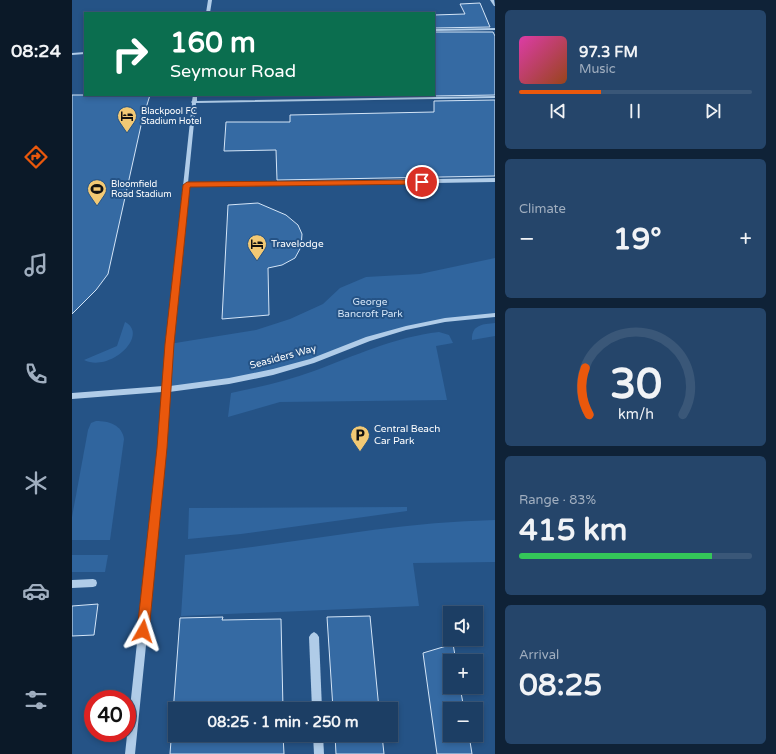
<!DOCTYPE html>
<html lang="en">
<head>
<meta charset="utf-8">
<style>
	body { margin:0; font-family:"Varela Round",sans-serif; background:#25456a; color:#f1f3f6; height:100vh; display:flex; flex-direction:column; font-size:15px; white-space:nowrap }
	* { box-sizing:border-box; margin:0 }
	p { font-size:13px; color:#a0aebf }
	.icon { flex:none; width:22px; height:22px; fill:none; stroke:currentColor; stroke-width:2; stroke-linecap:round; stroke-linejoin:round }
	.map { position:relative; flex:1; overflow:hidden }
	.panel { display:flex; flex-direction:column; gap:10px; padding:10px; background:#0f2237; width:281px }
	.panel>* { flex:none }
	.guide { position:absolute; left:12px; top:12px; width:351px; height:84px; border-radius:0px; box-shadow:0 2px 6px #0003,0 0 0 1px #3a5778; background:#0b6e4f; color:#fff; overflow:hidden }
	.controls { position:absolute; left:371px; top:606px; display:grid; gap:8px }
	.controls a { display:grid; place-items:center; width:40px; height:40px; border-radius:0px; background:#1c3e64; box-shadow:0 2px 6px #0003,0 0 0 1px #3a5778; font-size:20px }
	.speed { position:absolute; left:12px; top:690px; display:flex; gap:8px; font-size:20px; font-weight:700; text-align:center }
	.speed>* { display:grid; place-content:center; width:52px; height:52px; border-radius:50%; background:#1c3e64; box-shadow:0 2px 6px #0003,0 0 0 1px #3a5778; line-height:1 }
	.speed .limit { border:6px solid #d22; background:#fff; color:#111 }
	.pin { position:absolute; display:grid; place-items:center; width:34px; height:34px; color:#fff; margin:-17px; border:2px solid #fff; border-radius:50%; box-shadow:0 1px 4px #0007 }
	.me { position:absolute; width:44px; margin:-22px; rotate:6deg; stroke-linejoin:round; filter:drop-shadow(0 0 3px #0008) }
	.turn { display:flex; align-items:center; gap:14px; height:84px; padding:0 20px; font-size:18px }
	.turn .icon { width:52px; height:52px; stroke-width:2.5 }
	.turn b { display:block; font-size:28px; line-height:34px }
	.big { font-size:30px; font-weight:700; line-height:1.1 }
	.panel .card { flex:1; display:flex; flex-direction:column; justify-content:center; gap:6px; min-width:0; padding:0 14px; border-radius:6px; background:#25456a }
	.panel .dial { align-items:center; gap:0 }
	.dial svg { height:104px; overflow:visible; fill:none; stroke:#3a5778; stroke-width:7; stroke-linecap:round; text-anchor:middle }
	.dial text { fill:#f1f3f6; stroke:none }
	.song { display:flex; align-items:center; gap:12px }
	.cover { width:48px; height:48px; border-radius:6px; background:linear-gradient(135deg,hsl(320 70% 55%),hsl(20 70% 35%)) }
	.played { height:4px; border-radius:2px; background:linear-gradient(90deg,#ea580c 35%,#3a5778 35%) }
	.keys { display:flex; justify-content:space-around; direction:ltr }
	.heat { display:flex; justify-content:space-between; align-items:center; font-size:22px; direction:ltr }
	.charge { height:6px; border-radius:3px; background:linear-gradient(90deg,#34c759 83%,#3a5778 0) }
	.trip { position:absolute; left:96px; top:702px; width:230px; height:40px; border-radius:0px; background:#1c3e64; box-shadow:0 2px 6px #0003,0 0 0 1px #3a5778; font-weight:700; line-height:40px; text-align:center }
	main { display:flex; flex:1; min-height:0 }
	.menu { display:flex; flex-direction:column; width:72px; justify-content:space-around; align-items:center; background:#0b1928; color:#a0aebf }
	.menu .icon { width:28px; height:28px }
	.menu .selected { color:#ea580c }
	.menu b { font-size:18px; color:#f1f3f6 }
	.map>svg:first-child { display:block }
</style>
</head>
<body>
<main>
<nav class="menu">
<b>08:24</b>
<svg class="icon selected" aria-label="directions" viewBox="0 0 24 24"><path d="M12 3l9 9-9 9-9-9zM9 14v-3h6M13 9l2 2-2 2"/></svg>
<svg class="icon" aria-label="music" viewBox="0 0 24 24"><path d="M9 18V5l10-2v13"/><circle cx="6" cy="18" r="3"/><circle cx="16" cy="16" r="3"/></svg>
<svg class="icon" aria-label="phone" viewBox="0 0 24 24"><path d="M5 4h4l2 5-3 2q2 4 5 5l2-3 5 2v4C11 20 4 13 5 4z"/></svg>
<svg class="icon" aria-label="climate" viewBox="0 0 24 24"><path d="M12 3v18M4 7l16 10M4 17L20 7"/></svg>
<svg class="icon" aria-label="car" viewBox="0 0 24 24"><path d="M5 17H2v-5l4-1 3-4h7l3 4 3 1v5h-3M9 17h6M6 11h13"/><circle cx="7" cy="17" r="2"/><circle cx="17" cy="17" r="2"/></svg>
<svg class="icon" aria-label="filters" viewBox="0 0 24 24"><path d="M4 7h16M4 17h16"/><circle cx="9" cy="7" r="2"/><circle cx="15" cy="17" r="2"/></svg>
</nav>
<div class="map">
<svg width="423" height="754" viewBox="0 0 423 754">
	<rect width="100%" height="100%" fill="#255386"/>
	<g fill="#30659e">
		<path d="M423,258v57l-50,5 -39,8 -133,44 -106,17 2,-45 87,-14 34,-11 33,-15 17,-16 26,-11 54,-3z"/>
		<path d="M53,322c25,13 -15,51 -41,38l33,-14z"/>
		<path d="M423,323v13l-23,4c-1,-15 11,-16 23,-17z"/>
		<path d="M367,332l10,3 4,8 -17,3 11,54 -167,2 -52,15 3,-24c28,-6 56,-12 83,-22 40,-15 81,-34 125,-39z"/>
		<path d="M24,421c13,0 26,4 28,18l-14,101h-38v-23l16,-87 3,-7z"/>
		<path d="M335,507v4l-166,23 -53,5 1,-31z"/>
		<path d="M423,520v42l-82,1 6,43 -238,10 4,-61c104,-10 206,-33 310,-35z"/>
		<path d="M0,555h36l-3,17h-33z"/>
	</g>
	<g fill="#356aa3" stroke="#d4e5f7">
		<path d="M408,3l10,24 -56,1v-13l31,-1 -5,-10z"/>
		<path d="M362,32h59l2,4v59l-61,1z"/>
		<path d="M0,95h78l-8,26 -34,153 -12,16 -24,24z"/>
		<path d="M423,100v76l-218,4 -1,-30 -52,1 2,-29h64v-7l144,-3v-11z"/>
		<path d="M186,203l28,12 12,10 4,9 -1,13 -6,11 -13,7 -14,3 1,47 -47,4 6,-114z"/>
		<path d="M26,604l-4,31 -22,1v-30z"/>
		<path d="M298,616l9,93h-46l-6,-92z"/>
		<path d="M151,617l-1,3 59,-1 2,90h-108v26h108l1,19h-114l10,-136z"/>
		<path d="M381,644l3,17h-6v26h10l4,22h-14v26h19l3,19h-35l-14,-101z"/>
		<path d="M263,735h47l2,19h-48z"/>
	</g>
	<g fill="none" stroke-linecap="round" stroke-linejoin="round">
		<g fill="#b0cce8" fill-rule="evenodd">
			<path d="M136,0h4l-2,13h-4z"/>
			<path d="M418,0h4l1,6h-1z"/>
			<path d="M423,28v2l-61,1v-2z"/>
			<path d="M13,52v2l-13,1v-2z"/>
			<path d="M121,95h4v6l298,-5v2l-299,5 -8,80 307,-5v4l-307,5 -16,157 -2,42 59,-8 44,-9 37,-10 56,-22 40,-11 39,-8 50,-5v4l-50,5 -39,8 -36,11 -56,22 -41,12 -44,9 -60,8 -3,56 -31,306h-10l33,-306 4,-56 -90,7v-6l91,-7 3,-42 26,-241 -1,-1 1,-1z"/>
			<path d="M21,579l3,1 1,3 -1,3 -3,1 -21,1v-8z"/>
			<path d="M242,632l3,2 2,3 3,72h-10l-3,-72 2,-3z"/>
			<path d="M241,735h10l1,19h-10z"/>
		</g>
	</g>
	<path fill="#ea580c" stroke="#983908" d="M350,180l2,1v3l-234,3 -16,157 -7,104 -18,183 -2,4 -4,2 -4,-2 -2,-4 20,-183 8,-104 18,-159 4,-3z"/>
	<defs>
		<g id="hotel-pin" transform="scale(1)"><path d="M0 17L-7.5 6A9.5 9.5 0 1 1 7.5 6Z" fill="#f2c974" stroke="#255386"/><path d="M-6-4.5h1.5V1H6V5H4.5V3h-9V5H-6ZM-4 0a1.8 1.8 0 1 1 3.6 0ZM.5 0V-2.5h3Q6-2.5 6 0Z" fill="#111"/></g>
		<g id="stadium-pin" transform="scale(1)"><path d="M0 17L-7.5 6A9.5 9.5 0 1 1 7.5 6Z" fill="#f2c974" stroke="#255386"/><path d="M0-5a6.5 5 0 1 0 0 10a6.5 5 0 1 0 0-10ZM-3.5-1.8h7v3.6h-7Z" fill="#111"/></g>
		<g id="parking-pin" transform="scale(1)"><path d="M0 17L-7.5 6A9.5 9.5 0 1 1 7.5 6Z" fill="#f2c974" stroke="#255386"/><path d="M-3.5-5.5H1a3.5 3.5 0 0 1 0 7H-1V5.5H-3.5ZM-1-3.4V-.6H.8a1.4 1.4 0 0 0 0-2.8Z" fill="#111"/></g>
	</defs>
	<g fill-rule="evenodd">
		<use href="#hotel-pin" x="55" y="116"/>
		<use href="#stadium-pin" x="25" y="189"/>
		<use href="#hotel-pin" x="185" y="244"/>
		<use href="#parking-pin" x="288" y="435"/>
	</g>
	<g text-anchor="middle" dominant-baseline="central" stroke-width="4" stroke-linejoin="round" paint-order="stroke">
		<g font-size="9" fill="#fff" stroke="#255386" text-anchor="start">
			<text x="69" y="111">Blackpool FC<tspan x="69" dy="10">Stadium Hotel</tspan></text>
			<text x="39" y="184">Bloomfield<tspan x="39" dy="10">Road Stadium</tspan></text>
		</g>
		<g font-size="10" fill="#fff" stroke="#255386" text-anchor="start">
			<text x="199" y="244">Travelodge</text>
			<text x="302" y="429">Central Beach<tspan x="302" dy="12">Car Park</tspan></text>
		</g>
		<g font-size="10" fill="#d4e5f7" stroke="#255386">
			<text x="298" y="302">George<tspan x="298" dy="12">Bancroft Park</tspan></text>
		</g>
		<g font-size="10" fill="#fff" stroke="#255386">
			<text transform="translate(211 357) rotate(-15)">Seasiders Way</text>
		</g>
	</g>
</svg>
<div class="controls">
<a><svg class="icon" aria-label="sound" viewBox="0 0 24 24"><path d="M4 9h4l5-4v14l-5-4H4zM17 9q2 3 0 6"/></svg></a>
<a>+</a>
<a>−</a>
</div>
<div class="speed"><div class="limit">40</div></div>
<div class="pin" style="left:350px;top:182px;background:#d93025"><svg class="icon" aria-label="arrive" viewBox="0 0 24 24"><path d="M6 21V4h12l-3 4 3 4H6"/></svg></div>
<svg class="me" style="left:71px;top:631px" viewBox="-20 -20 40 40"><path d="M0-17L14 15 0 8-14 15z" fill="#ea580c" stroke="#fff" stroke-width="4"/></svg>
<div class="trip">08:25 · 1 min · 250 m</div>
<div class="guide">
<div class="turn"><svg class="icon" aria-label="right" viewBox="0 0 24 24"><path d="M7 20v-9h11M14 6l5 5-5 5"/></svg><div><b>160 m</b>Seymour Road</div></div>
</div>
</div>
<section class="panel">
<div class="card">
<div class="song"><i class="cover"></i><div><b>97.3 FM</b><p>Music</p></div></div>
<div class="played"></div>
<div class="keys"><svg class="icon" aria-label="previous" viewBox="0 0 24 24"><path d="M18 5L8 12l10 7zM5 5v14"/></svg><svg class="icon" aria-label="pause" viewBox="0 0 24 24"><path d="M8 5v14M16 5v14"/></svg><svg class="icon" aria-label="next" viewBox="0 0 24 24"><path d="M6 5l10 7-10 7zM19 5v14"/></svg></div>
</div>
<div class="card"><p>Climate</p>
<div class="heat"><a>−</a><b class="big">19°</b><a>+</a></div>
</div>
<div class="card dial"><svg viewBox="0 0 100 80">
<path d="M14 69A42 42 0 1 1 86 69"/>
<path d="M14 69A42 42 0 0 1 11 33" stroke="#ea580c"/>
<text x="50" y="56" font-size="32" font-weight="700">30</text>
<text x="50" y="72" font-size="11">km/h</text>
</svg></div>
<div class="card"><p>Range · 83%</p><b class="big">415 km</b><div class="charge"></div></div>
<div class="card"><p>Arrival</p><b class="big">08:25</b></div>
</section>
</main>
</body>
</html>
